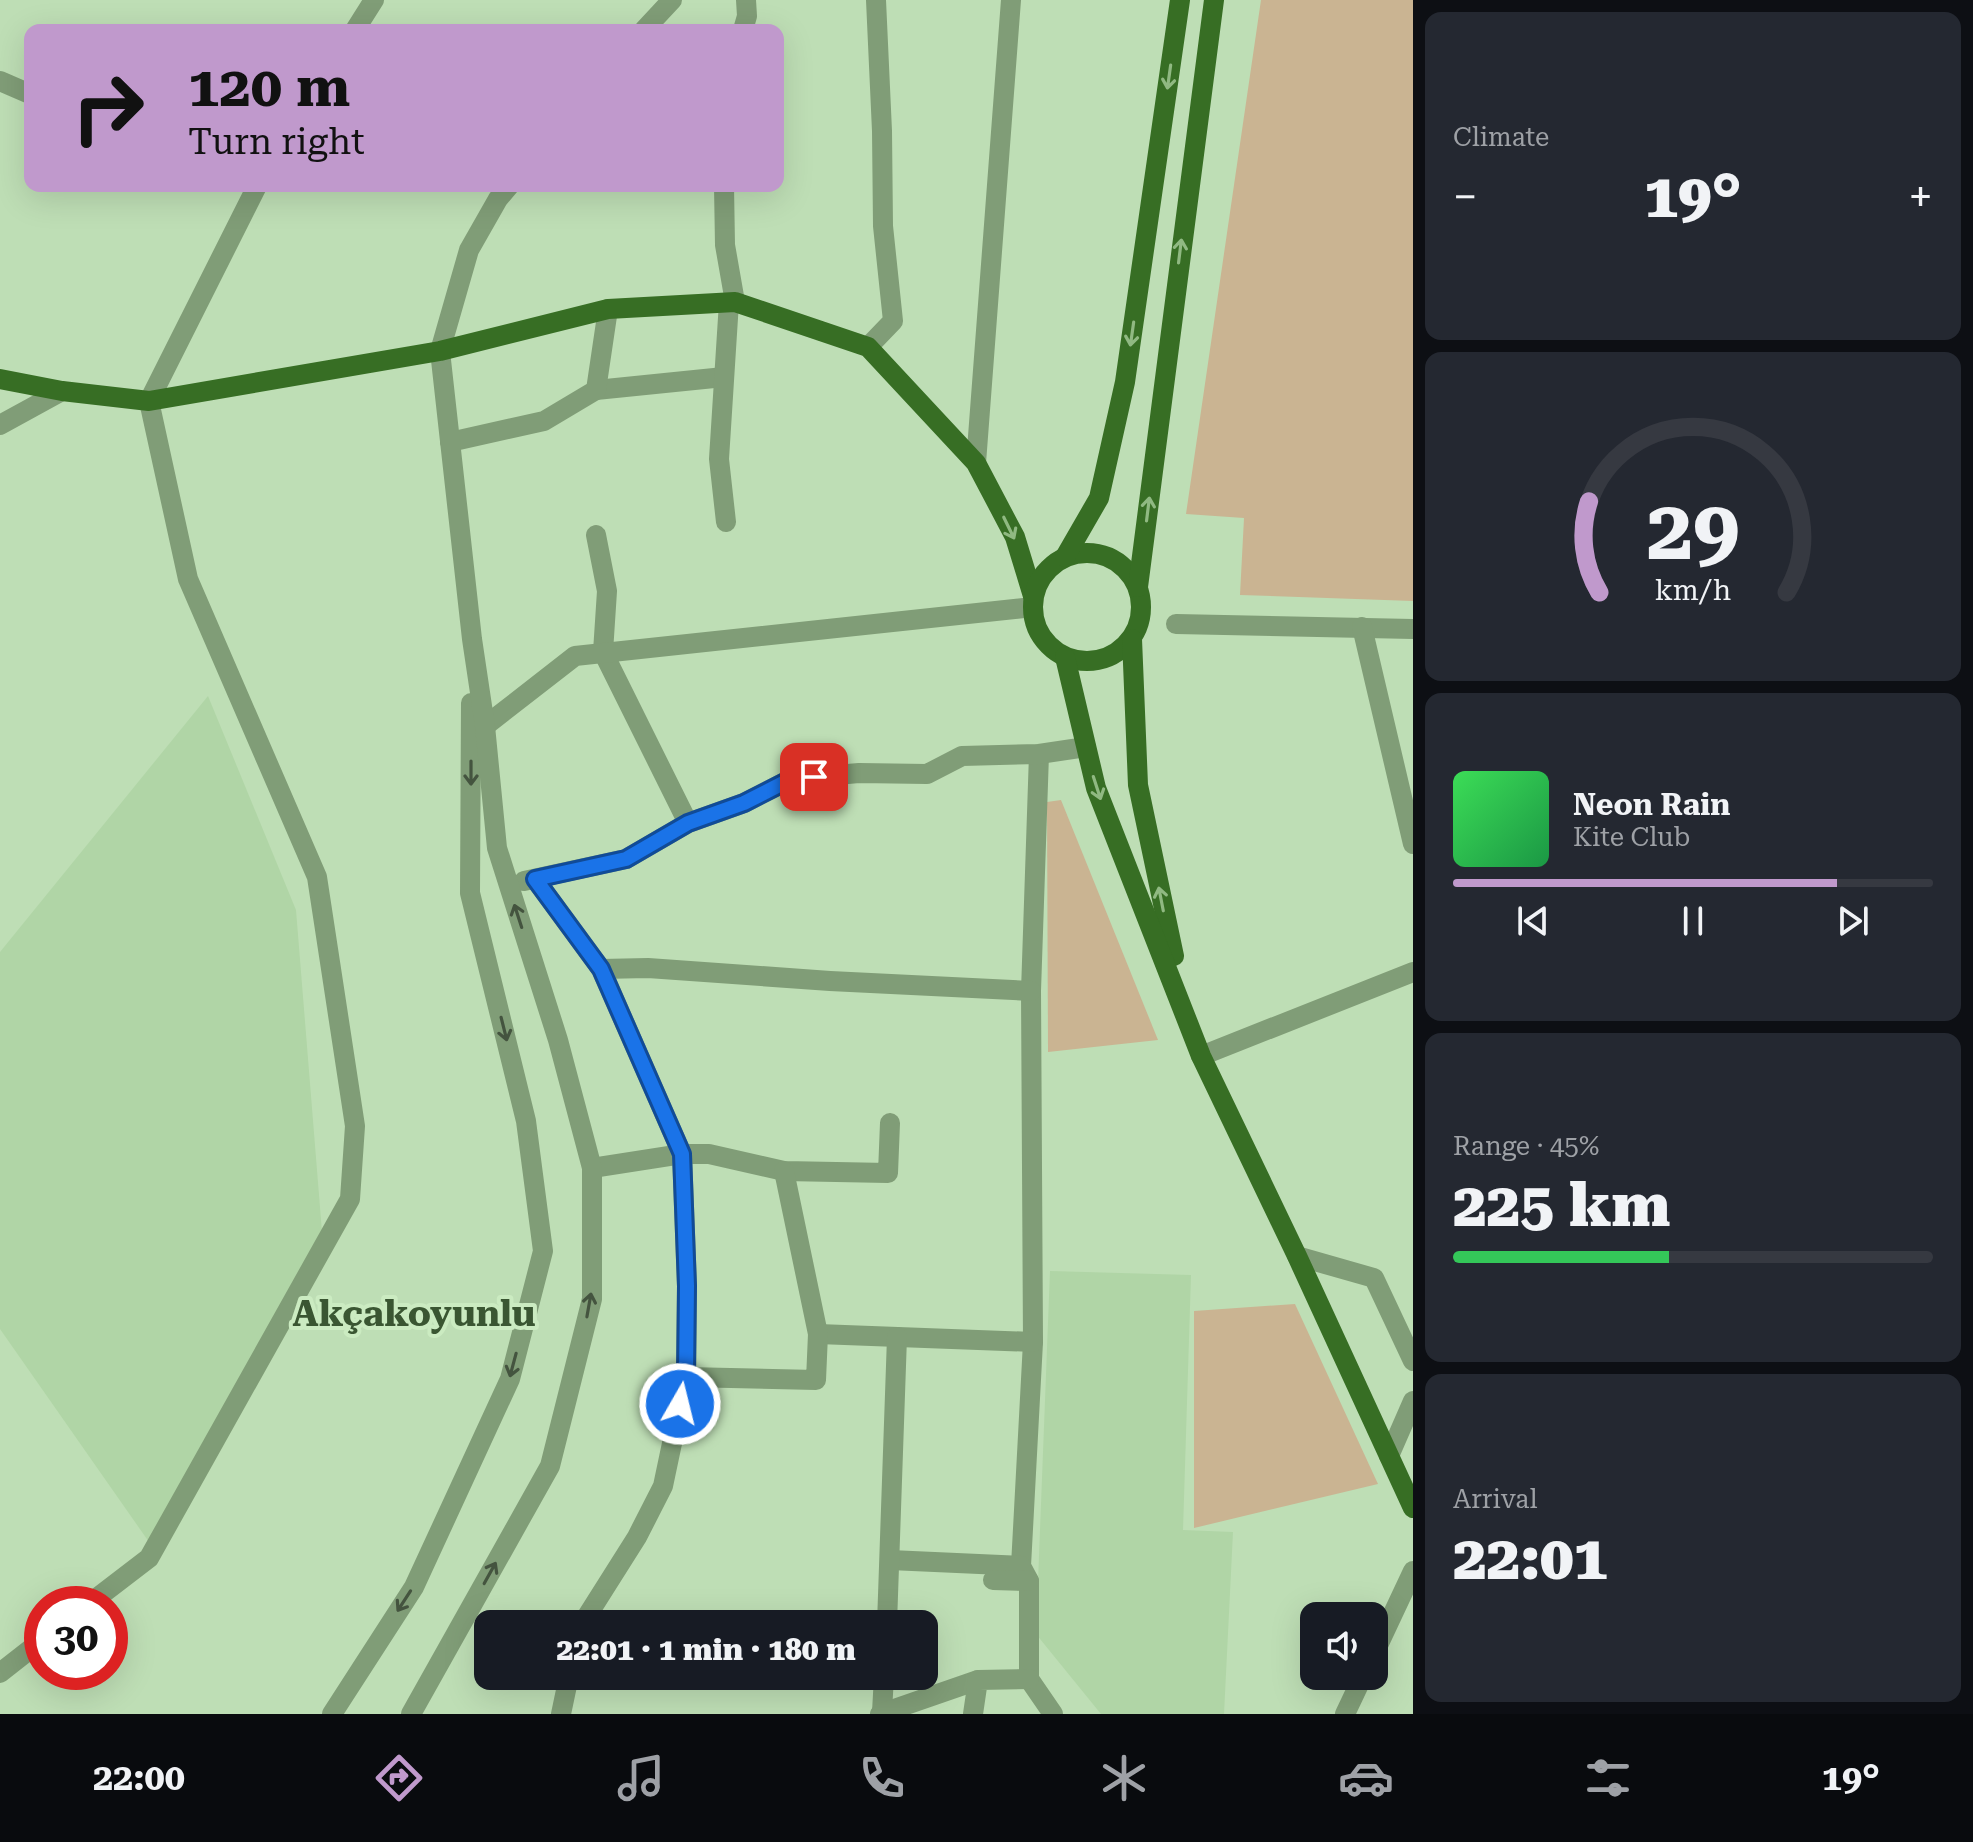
<!DOCTYPE html>
<html lang="en">
<head>
<meta charset="utf-8">
<style>
	body { margin:0; font-family:"Roboto Serif",serif; background:#242831; color:#f1f3f6; height:100vh; display:flex; flex-direction:column; font-size:30px; white-space:nowrap }
	* { box-sizing:border-box; margin:0 }
	p { font-size:26px; color:#9ea1a6 }
	.icon { flex:none; width:44px; height:44px; fill:none; stroke:currentColor; stroke-width:2; stroke-linecap:round; stroke-linejoin:round }
	.map { position:relative; flex:1; overflow:hidden }
	.details { display:flex; flex-direction:column; gap:12px; padding:12px; background:#0d0f14; width:560px }
	.details>* { flex:none }
	.hud { position:absolute; left:24px; top:24px; width:760px; height:168px; border-radius:16px; box-shadow:0 8px 32px #0002; background:#c099cc; color:#111; overflow:hidden }
	.buttons { position:absolute; left:1300px; top:1602px; display:grid; gap:16px }
	.buttons a { display:grid; place-items:center; width:88px; height:88px; border-radius:16px; background:#171b24; box-shadow:0 8px 32px #0002; font-size:40px }
	.speed { position:absolute; left:24px; top:1586px; display:flex; gap:16px; font-size:40px; font-weight:700; text-align:center }
	.speed>* { display:grid; place-content:center; width:104px; height:104px; border-radius:50%; background:#171b24; box-shadow:0 8px 32px #0002; line-height:1 }
	.speed .limit { border:12px solid #d22; background:#fff; color:#111 }
	.pin { position:absolute; display:grid; place-items:center; width:68px; height:68px; color:#fff; margin:-34px; border-radius:16px; box-shadow:0 4px 12px #0006 }
	.me { position:absolute; width:88px; margin:-44px; rotate:8deg; stroke-linejoin:round; filter:drop-shadow(0 0 6px #0008) }
	.turn { display:flex; align-items:center; gap:28px; height:168px; padding:0 32px; font-size:36px }
	.turn .icon { width:104px; height:104px; stroke-width:2.5 }
	.turn b { display:block; font-size:56px; line-height:68px }
	.big { font-size:60px; font-weight:800; line-height:1.1 }
	.details .tile { flex:1; display:flex; flex-direction:column; justify-content:center; gap:12px; min-width:0; padding:0 28px; border-radius:16px; background:#242831 }
	.details .dial { align-items:center; gap:0 }
	.dial svg { height:208px; overflow:visible; fill:none; stroke:#363941; stroke-width:7; stroke-linecap:round; text-anchor:middle }
	.dial text { fill:#f1f3f6; stroke:none }
	.song { display:flex; align-items:center; gap:24px }
	.cover { width:96px; height:96px; border-radius:12px; background:linear-gradient(135deg,hsl(130 70% 55%),hsl(140 70% 35%)) }
	.played { height:8px; border-radius:4px; background:linear-gradient(90deg,#c099cc 80%,#363941 80%) }
	.keys { display:flex; justify-content:space-around; direction:ltr }
	.heat { display:flex; justify-content:space-between; align-items:center; font-size:44px; direction:ltr }
	.charge { height:12px; border-radius:6px; background:linear-gradient(90deg,#34c759 45%,#363941 0) }
	.trip { position:absolute; left:474px; top:1610px; width:464px; height:80px; border-radius:16px; background:#171b24; box-shadow:0 8px 32px #0002; font-weight:800; line-height:80px; text-align:center }
	.dock { display:flex; height:128px; justify-content:space-around; align-items:center; background:#090b0e; color:#9ea1a6 }
	.dock .icon { width:56px; height:56px }
	.dock .active { color:#c099cc }
	.dock b { font-size:36px; color:#f1f3f6 }
	main { display:flex; flex:1; min-height:0 }
	.map>svg:first-child { display:block }
</style>
</head>
<body>
<main>
<div class="map">
<svg width="1413" height="1714" viewBox="0 0 1413 1714">
	<rect width="100%" height="100%" fill="#bedeb5"/>
	<g fill="#b0d5a6">
		<path d="M208,696l88,214 26,322 -173,310 -149,-213v-377z"/>
		<path d="M1050,1271l141,4 -8,255 50,2 -9,182h-123l-65,-80z"/>
	</g>
	<g fill="#cab492">
		<path d="M1261,0h152v601l-173,-6 4,-77 -58,-4z"/>
		<path d="M1061,800l97,240 -110,12 -1,-250z"/>
		<path d="M1295,1304l83,180 -184,44v-217z"/>
	</g>
	<g fill="none" stroke-linecap="round" stroke-linejoin="round">
		<g stroke="#809d77" stroke-width="20">
			<path d="M355,30l19,-30"/>
			<path d="M644,30l28,-30"/>
			<path d="M743,30l4,-14 -1,-16"/>
			<path d="M0,81l30,13"/>
			<path d="M724,186l1,59 10,57"/>
			<path d="M868,347l25,-26 -10,-95 -1,-95 -6,-131"/>
			<path d="M596,390l128,-13"/>
			<path d="M0,425l62,-34"/>
			<path d="M450,442l94,-21 52,-31 12,-81"/>
			<path d="M976,463l35,-463"/>
			<path d="M726,522l-7,-63 10,-157"/>
			<path d="M596,535l11,56 -4,61 85,171"/>
			<path d="M1176,624l237,5"/>
			<path d="M1362,627l51,217"/>
			<path d="M485,726l90,-70 458,-49"/>
			<path d="M1039,754l-8,237 2,351 -12,224 8,15v98l24,35"/>
			<path d="M535,879l66,90 81,185 5,132 -1,91 -23,109 -26,51 -55,87"/>
			<path d="M524,881l102,-22 62,-36 56,-20 47,-24 68,-6 68,1 35,-18 77,-2 47,-7"/>
			<path d="M601,969l47,-1 182,13 201,10"/>
			<path d="M1201,1056l212,-84"/>
			<path d="M592,1168l90,-14h27l75,17 104,2 2,-50"/>
			<path d="M1297,1256l77,22 39,83"/>
			<path d="M818,1334l215,8"/>
			<path d="M686,1377l130,3 2,-46 -34,-163"/>
			<path d="M1389,1456l24,-55"/>
			<path d="M890,1560l131,6"/>
			<path d="M993,1580l36,1"/>
			<path d="M89,1604l60,-46 201,-359 5,-73 -38,-249 -129,-298 -39,-178 108,-215"/>
			<path d="M887,1624l10,-287"/>
			<path d="M1374,1654l39,-83"/>
			<path d="M0,1673l42,-33"/>
			<path d="M882,1712l2,-36"/>
			<path d="M332,1714l82,-127 96,-208 33,-128 -17,-130 -56,-228 1,-190"/>
			<path d="M411,1714l139,-248 42,-167v-131l-34,-128 -61,-192 -12,-122 -13,-87 -32,-288 29,-101 29,-51 11,-13"/>
			<path d="M561,1714l8,-38"/>
			<path d="M880,1714l98,-34"/>
			<path d="M973,1714l5,-34 51,-1"/>
			<path d="M1345,1714l18,-38"/>
		</g>
		<g stroke="#376e24" stroke-width="20">
			<path d="M0,379l62,12 87,10 291,-50 168,-42 127,-7 133,45 108,116 39,74 18,59"/>
			<circle cx="1087" cy="607" r="54"/>
			<path d="M1065,557l34,-59 26,-116 55,-382"/>
			<path d="M1138,587l76,-587"/>
			<path d="M1132,639l6,146 36,171"/>
			<path d="M1065,657l31,131 105,268 96,200 116,252"/>
		</g>
	</g>
	<defs><path id="oneway-shaft" d="M-6 0H5M1.5-3L5.5 0L1.5 3" fill="none" stroke-width="1.6" stroke-linecap="round" stroke-linejoin="round" transform="scale(2)"/></defs>
	<g stroke="#90b982">
		<use href="#oneway-shaft" transform="translate(1169 77) rotate(98)"/>
		<use href="#oneway-shaft" transform="translate(1180 251) rotate(-83)"/>
		<use href="#oneway-shaft" transform="translate(1132 334) rotate(98)"/>
		<use href="#oneway-shaft" transform="translate(1148 509) rotate(-83)"/>
		<use href="#oneway-shaft" transform="translate(1009 528) rotate(64)"/>
		<use href="#oneway-shaft" transform="translate(1097 788) rotate(72)"/>
		<use href="#oneway-shaft" transform="translate(1161 899) rotate(-101)"/>
	</g>
	<g stroke="#44543f">
		<use href="#oneway-shaft" transform="translate(471 773) rotate(90)"/>
		<use href="#oneway-shaft" transform="translate(518 916) rotate(-108)"/>
		<use href="#oneway-shaft" transform="translate(504 1029) rotate(76)"/>
		<use href="#oneway-shaft" transform="translate(589 1305) rotate(-80)"/>
		<use href="#oneway-shaft" transform="translate(513 1365) rotate(105)"/>
		<use href="#oneway-shaft" transform="translate(490 1573) rotate(-61)"/>
		<use href="#oneway-shaft" transform="translate(404 1601) rotate(123)"/>
	</g>
	<g fill="none" stroke-linecap="round" stroke-linejoin="round">
		<g stroke="#114b97" stroke-width="20">
			<path id="route" d="M680,1404l6,-27 1,-91 -5,-132 -81,-185 -66,-90 91,-20 62,-36 56,-20 47,-24 23,-2"/>
		</g>
		<use href="#route" stroke="#1a73e8" stroke-width="14"/>
	</g>
	<g text-anchor="middle" dominant-baseline="central" stroke-width="8" stroke-linejoin="round" paint-order="stroke">
		<g font-size="36" font-weight="bold" fill="#3a5632" stroke="#cbebc1">
			<text x="414" y="1314">Akçakoyunlu</text>
		</g>
	</g>
</svg>
<div class="buttons">
<a><svg class="icon" aria-label="sound" viewBox="0 0 24 24"><path d="M4 9h4l5-4v14l-5-4H4zM17 9q2 3 0 6"/></svg></a>
</div>
<div class="speed"><div class="limit">30</div></div>
<div class="pin" style="left:814px;top:777px;background:#d93025"><svg class="icon" aria-label="arrive" viewBox="0 0 24 24"><path d="M6 21V4h12l-3 4 3 4H6"/></svg></div>
<svg class="me" style="left:680px;top:1404px" viewBox="-20 -20 40 40"><circle r="17" fill="#1a73e8" stroke="#fff" stroke-width="3"/><path d="M0-11L8 9 0 5-8 9z" fill="#fff"/></svg>
<div class="trip">22:01 · 1 min · 180 m</div>
<div class="hud">
<div class="turn"><svg class="icon" aria-label="right" viewBox="0 0 24 24"><path d="M7 20v-9h11M14 6l5 5-5 5"/></svg><div><b>120 m</b>Turn right</div></div>
</div>
</div>
<section class="details">
<div class="tile"><p>Climate</p>
<div class="heat"><a>−</a><b class="big">19°</b><a>+</a></div>
</div>
<div class="tile dial"><svg viewBox="0 0 100 80">
<path d="M14 69A42 42 0 1 1 86 69"/>
<path d="M14 69A42 42 0 0 1 10 34" stroke="#c099cc"/>
<text x="50" y="56" font-size="32" font-weight="700">29</text>
<text x="50" y="72" font-size="11">km/h</text>
</svg></div>
<div class="tile">
<div class="song"><i class="cover"></i><div><b>Neon Rain</b><p>Kite Club</p></div></div>
<div class="played"></div>
<div class="keys"><svg class="icon" aria-label="previous" viewBox="0 0 24 24"><path d="M18 5L8 12l10 7zM5 5v14"/></svg><svg class="icon" aria-label="pause" viewBox="0 0 24 24"><path d="M8 5v14M16 5v14"/></svg><svg class="icon" aria-label="next" viewBox="0 0 24 24"><path d="M6 5l10 7-10 7zM19 5v14"/></svg></div>
</div>
<div class="tile"><p>Range · 45%</p><b class="big">225 km</b><div class="charge"></div></div>
<div class="tile"><p>Arrival</p><b class="big">22:01</b></div>
</section>
</main>
<nav class="dock">
<b>22:00</b>
<svg class="icon active" aria-label="directions" viewBox="0 0 24 24"><path d="M12 3l9 9-9 9-9-9zM9 14v-3h6M13 9l2 2-2 2"/></svg>
<svg class="icon" aria-label="music" viewBox="0 0 24 24"><path d="M9 18V5l10-2v13"/><circle cx="6" cy="18" r="3"/><circle cx="16" cy="16" r="3"/></svg>
<svg class="icon" aria-label="phone" viewBox="0 0 24 24"><path d="M5 4h4l2 5-3 2q2 4 5 5l2-3 5 2v4C11 20 4 13 5 4z"/></svg>
<svg class="icon" aria-label="climate" viewBox="0 0 24 24"><path d="M12 3v18M4 7l16 10M4 17L20 7"/></svg>
<svg class="icon" aria-label="car" viewBox="0 0 24 24"><path d="M5 17H2v-5l4-1 3-4h7l3 4 3 1v5h-3M9 17h6M6 11h13"/><circle cx="7" cy="17" r="2"/><circle cx="17" cy="17" r="2"/></svg>
<svg class="icon" aria-label="filters" viewBox="0 0 24 24"><path d="M4 7h16M4 17h16"/><circle cx="9" cy="7" r="2"/><circle cx="15" cy="17" r="2"/></svg>
<b>19°</b>
</nav>
</body>
</html>
